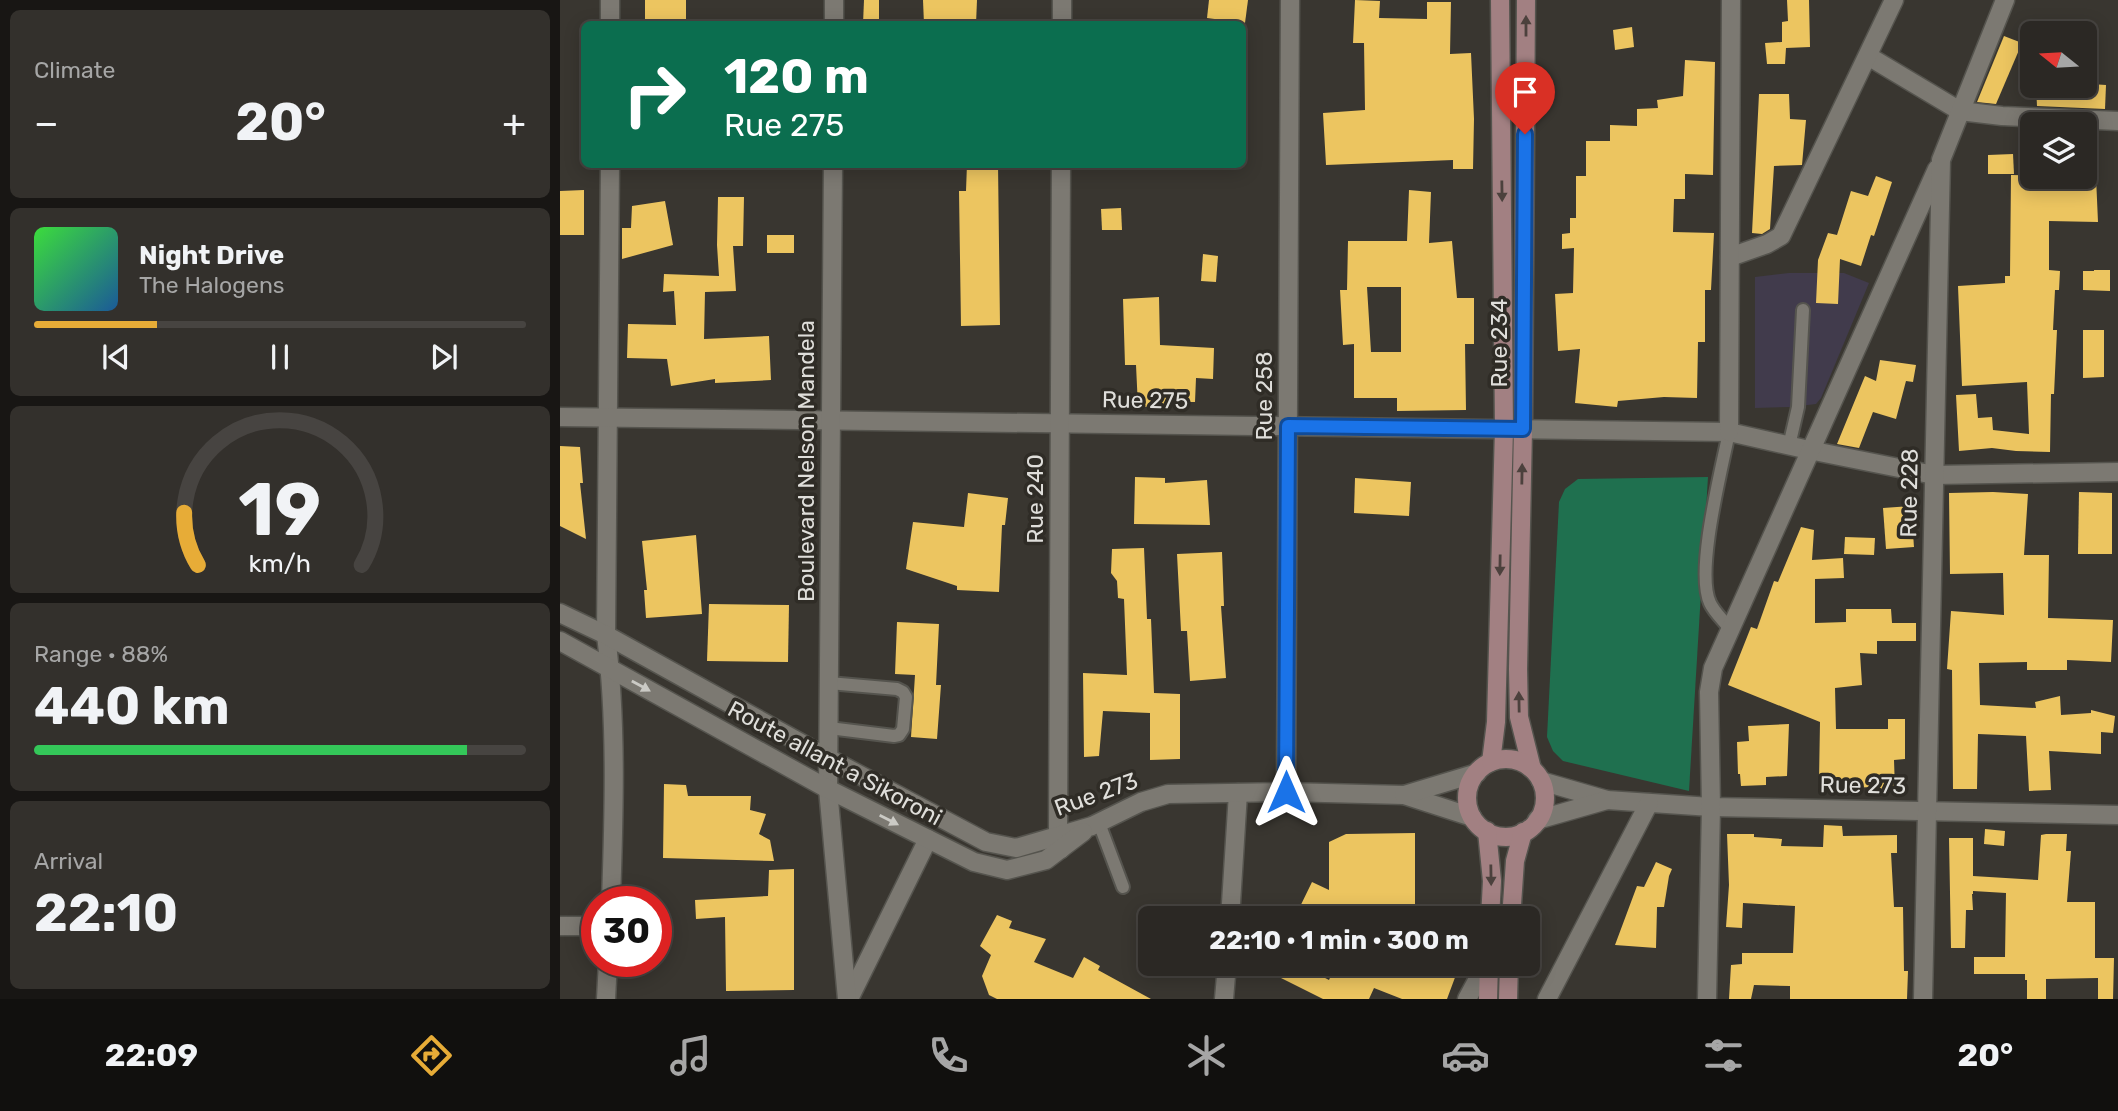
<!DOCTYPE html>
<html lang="en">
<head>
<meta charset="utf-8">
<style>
	body { margin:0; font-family:Rubik,sans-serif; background:#33302c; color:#f1f3f6; height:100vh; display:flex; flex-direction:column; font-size:26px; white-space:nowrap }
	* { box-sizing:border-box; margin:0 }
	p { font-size:23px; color:#a6a6a6 }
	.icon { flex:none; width:38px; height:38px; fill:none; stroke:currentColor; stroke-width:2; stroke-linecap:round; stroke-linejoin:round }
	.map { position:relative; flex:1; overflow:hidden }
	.sheet { display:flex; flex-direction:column; gap:10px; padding:10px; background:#181614; width:560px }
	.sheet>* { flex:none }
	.hud { position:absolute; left:21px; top:21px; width:665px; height:147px; border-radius:10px; box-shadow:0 4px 18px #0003,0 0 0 2px #474441; background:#0b6e4f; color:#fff; overflow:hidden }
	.needle { width:46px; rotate:288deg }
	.fabs { position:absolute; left:1460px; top:21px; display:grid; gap:14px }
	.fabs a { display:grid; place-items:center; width:77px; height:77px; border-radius:10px; background:#2b2824; box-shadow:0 4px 18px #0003,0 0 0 2px #474441; font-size:35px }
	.speed { position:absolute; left:21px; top:886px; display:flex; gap:14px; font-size:35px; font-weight:700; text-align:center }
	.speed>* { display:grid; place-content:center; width:91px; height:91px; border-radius:50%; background:#2b2824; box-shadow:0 4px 18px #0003,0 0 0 2px #474441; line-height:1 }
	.speed .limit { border:10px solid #d22; background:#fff; color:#111 }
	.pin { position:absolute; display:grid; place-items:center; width:60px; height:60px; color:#fff; margin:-72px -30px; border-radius:50% 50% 50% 0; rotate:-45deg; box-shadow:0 0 7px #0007 }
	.pin .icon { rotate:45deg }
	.me { position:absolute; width:77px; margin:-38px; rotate:0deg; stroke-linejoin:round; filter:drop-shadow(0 0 5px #0008) }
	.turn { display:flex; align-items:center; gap:24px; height:147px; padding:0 28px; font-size:32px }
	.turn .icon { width:91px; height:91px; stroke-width:2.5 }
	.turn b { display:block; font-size:49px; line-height:60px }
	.big { font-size:52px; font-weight:700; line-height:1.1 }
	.sheet .card { flex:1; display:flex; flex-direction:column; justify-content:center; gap:10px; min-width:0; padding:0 24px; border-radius:10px; background:#33302c }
	.sheet .dial { align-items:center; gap:0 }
	.dial svg { height:182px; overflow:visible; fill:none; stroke:#474441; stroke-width:7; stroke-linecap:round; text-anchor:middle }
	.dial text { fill:#f1f3f6; stroke:none }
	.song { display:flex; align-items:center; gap:21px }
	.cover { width:84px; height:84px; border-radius:10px; background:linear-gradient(135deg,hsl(120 70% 55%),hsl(210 70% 35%)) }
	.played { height:7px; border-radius:4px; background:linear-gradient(90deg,#e7ac37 25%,#474441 25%) }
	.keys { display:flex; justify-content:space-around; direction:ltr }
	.heat { display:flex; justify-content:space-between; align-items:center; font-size:38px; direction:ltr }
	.charge { height:10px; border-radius:5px; background:linear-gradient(90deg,#34c759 88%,#474441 0) }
	.trip { position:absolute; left:578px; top:906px; width:402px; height:70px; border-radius:10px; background:#2b2824; box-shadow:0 4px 18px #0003,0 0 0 2px #474441; font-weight:700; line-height:70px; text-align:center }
	.tab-bar { display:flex; height:112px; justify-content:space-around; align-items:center; background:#11100e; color:#a6a6a6 }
	.tab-bar .icon { width:49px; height:49px }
	.tab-bar .active { color:#e7ac37 }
	.tab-bar b { font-size:32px; color:#f1f3f6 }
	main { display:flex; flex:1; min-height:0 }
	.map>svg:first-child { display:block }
</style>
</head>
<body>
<main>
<section class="sheet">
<div class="card"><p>Climate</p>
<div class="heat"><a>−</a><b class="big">20°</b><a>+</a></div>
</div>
<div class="card">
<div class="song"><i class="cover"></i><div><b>Night Drive</b><p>The Halogens</p></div></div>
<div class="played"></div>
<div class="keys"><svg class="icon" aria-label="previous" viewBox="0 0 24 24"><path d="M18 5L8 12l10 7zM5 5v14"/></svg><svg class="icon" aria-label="pause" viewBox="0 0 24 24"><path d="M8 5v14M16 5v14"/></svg><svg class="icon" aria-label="next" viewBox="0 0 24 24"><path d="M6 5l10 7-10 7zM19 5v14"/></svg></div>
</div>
<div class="card dial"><svg viewBox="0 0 100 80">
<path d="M14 69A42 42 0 1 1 86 69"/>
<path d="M14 69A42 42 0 0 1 8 46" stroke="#e7ac37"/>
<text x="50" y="56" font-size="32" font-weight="700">19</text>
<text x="50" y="72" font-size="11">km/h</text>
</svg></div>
<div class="card"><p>Range · 88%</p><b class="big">440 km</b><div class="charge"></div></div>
<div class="card"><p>Arrival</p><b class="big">22:10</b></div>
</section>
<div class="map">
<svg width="1558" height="999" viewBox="0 0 1558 999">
	<rect width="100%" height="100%" fill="#393630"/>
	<path fill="#413b4c" d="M1229,273h55l25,10 -48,115 -5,6 -25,3 -36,1v-131z"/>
	<path fill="#1f704f" d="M1148,477l-19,314 -126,-30 -10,-10 -6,-14 12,-235 6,-13 13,-10z"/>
	<g fill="#ecc560" fill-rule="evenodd">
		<rect x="85" y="0" width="41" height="24"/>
		<path d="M304,0h15v24h-16z"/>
		<path d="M363,0h54l-1,24h-52z"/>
		<path d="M649,0h39l-3,23 -38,-5z"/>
		<path d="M795,0l25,1 -1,17 48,1v-17h24l-1,52 21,-1 3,66 -1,50h-20v-9l-127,5 -3,-52 42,-3 -1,-67h-11z"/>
		<path d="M1227,0h22l1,47 -24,1 -1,16h-18l-2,-21 17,-1v-20l6,-1z"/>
		<path d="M1072,27l2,20 -19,3 -2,-20z"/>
		<path d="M1444,36l18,7 -26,61 -19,-2z"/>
		<path d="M1125,60l30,2 -2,113 -28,-1v25h-11l-1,33 41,1 -3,57h-6v52h-7l-1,56 -33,-1 -46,4 -1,6 -42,-4 5,-54 -22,2 -3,-57 18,-1 1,-45 -12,1v-15l8,-1v-15h6v-42h10v-35h24v-16l27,1v-17l21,-1 -1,-8 26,-4z"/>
		<path d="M1531,84l15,1 -1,24 -68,-3 -1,-20z"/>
		<path d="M1199,94h30l1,25 16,1 -4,45 -28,1 -4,63 -8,5 -10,-1z"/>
		<path d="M1453,154l1,20h-26v-19z"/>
		<path d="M407,164h31l2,161 -39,1 -2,-135h7z"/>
		<path d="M1451,175l85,2 2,45 -49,-1v49l11,1 -1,19h-4l-2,40h4l-3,64h-3l-1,58 -34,-1 -24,-3 -33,3 -3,-56 20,-1 2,24 14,-1 1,13 36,4 -2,-52 -65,4 -4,-100 47,-3v-7h5z"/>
		<path d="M1316,176l16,6 -18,54 -3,-1 -10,31 -21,-7 -2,45 -22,-1 2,-43 10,-27 9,2 14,-44 17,5z"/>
		<path d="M24,190v45h-24v-44z"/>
		<path d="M849,190l22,2 -2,51 23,-2 5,57h17v46h-9l1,66 -69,1v-13h-43v-54l-11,1 -3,-55h7l1,-49h59zM807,287h34v65h-30z"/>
		<path d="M158,197h26l-1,49h-10l3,45 -31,1 -1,47 65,-3 2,44 -56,3v-4l-44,7 -4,-27 -40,-1 1,-34 48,1 -2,-34 -11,1 1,-18 55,2 -2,-31z"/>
		<path d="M105,201l8,44 -51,14v-31h9l1,-22z"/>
		<path d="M561,208l1,22h-20l-1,-21z"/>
		<rect x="207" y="235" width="27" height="18"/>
		<path d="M643,254l15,2 -2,26 -15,-1z"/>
		<path d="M1534,270h16v21l-27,-1v-19h11z"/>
		<path d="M599,297l1,48 54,3 -1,31 -17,-1 -1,24h-26v4l-31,1 -2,-42h-11l-2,-66z"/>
		<path d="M1523,330h21v47l-21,1z"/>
		<path d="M1320,360l36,5 -3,17 -7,-1 -10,38 -23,-7 -14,36 -22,-4 28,-68 11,5z"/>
		<path d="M0,446l20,1 3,36h-3l6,56 -26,-13z"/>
		<path d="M575,477l30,1v5l42,-3 3,45 -76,-1z"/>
		<path d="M795,478l56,4 -2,34 -55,-3z"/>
		<path d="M1433,492l35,2 -4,61h25l-1,63 65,2 -2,42 -44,-2v10h-40v-8l-48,1 1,42 56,3 -1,-6 25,-6 1,19 30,-2v-3l24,6 -2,17 -12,-1v22l-52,-3 2,39 -22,1 -3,-55 -48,-2 -1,55h-24l-1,-119 -5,-1 4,-58 53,4 -1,-42 -53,1 -1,-81z"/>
		<path d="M1519,492l33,1v61h-34z"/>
		<path d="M408,493l40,5 -3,27h-3l-3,67 -42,-2v-4l-51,-17 7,-47 51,5z"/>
		<path d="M1351,506l3,41 -28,2 -3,-41z"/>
		<path d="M1241,527l13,3 -2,30 31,-2 1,20 -29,1v44l31,-1v-13h45l1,14h24v18h-39v13l-17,-1 2,32 -27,3 1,41h52v-10h17v40l-11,1 1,29 -22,1 -1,-3 -22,1v-7h-31l1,-59 -92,-37 23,-58 6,2 17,-48 4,1z"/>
		<path d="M136,535l6,79 -56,4 -2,-28h3l-5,-49z"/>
		<path d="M1285,537l30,1 -1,17 -30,-1z"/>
		<path d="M584,548l3,71h4l3,74 26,1v65l-30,1v-47l-47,-2 -4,45 -15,1 -1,-84 44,2 -3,-76 -6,-1 -1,-17 -6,-8 1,-24z"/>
		<path d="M662,552l2,54h-3l5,72 -36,3 -3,-50h-6l-4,-77z"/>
		<path d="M149,604l80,1 -1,57 -81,-1z"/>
		<path d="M337,622l42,2 -3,61h5l-4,54 -26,-2 4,-62 -20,-1z"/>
		<path d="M1229,724l-2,52 -21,1v8l-25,1 -1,-12h-2l-1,-32 12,-1 -1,-15z"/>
		<path d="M104,784l22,1 2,11h63l-1,14 16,4 -7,20 11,6 4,21 -111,-3z"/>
		<path d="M1264,825l18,1 1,10 54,-1v18h-6l3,54h9l1,64h4l-1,28h-117v-13l-36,-1 -3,14h-22l2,-34 11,-1v-11h51l2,-47 -52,-3 -1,25 -16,-1 3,-42 -2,-51h27v3l28,2 -1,7 42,1z"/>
		<path d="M1425,829l20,2 -1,15 -20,-2z"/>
		<path d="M855,833v86h-41l-53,-15 -7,15h-20l18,-37 17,8v-48l17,-8z"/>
		<path d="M1486,834h21l-1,17h5l-4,51h28v56h19l-1,41h-15v-21l-52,1v20h-19v-19h-2v-6h-51v-17h31l1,-64 -33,-2v3h-1l1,16h-7l-1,38h-14l-2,-110h24v38l65,4 3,-45z"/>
		<path d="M1096,862l16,7 -3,7 -5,31h-7l-1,41 -41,-3 22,-59 7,1z"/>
		<path d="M234,869v121l-68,1 -1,-74 -29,2 -1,-19 73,-4 1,-26z"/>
		<path d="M437,915l15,6 -3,7 37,11 -12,23 39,16 11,-21 16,9 -2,4 53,29h-154l-8,-4 -7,-19 9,-21 -11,-9z"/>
		<path d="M693,964h45l31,16 7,-16h124l-13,35h-45l-28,-11 -5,11h-46z"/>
	</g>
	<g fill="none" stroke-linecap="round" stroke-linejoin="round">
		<g stroke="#55544e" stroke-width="16">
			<g id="service">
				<path d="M1169,432c-7,36 -34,139 -19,171 4,9 14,18 20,26"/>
				<path d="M1229,446l9,-39 5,-97"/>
				<path d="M269,728l65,8 5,-1 4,-6 3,-32 -3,-5 -6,-3 -68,-6"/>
				<path d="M539,823l24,64"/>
			</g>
		</g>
		<g stroke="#55544e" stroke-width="21">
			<g id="minor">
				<path d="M50,24v-24"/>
				<path d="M502,24v-24"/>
				<path d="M1308,56l92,55 42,5 116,5"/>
				<path d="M50,164l-4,471c11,87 8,179 5,266"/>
				<path d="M1170,257l37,-13 14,-8 113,-236"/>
				<path d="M0,417l1169,15 80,18 125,25 184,-3"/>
				<path d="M1169,432l2,-432"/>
				<path d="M981,781l66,19 104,7 407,8"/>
				<path d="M726,792l4,-792"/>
				<path d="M977,820l70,-20"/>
				<path d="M501,849l-3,-15 3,-670"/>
				<path d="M670,919l8,-126"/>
				<path d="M0,926h37"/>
				<path d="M46,999l2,-38"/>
				<path d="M289,999l79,-160"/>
				<path d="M664,999l3,-35"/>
				<path d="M907,999l19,-35"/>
				<path d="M987,999l102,-196"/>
				<path d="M1147,999l4,-192 -2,-115 4,-24 224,-499"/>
				<path d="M1363,999l18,-839 64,-160"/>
			</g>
		</g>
		<g stroke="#55544e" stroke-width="21">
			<g id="tertiary">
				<path d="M274,24v-24"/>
				<path d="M273,164l-5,625 19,210"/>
				<path d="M0,613l46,22 222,123 158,84 30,6 76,-22 49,-24 27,-8 118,-2 118,3 68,22"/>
				<path d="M0,641l268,148 146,73 33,8 39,-10 37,-28"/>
				<path d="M844,795l73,-22"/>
			</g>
		</g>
		<g stroke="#55544e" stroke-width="21">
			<g id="secondary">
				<path d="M966,0l-3,429 -5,240 1,48 13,52"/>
				<circle cx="946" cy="798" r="39"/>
				<path d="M931,762l5,-40 8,-293 -4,-429"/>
				<path d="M927,831l5,50 -2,38"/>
				<path d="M951,919l4,-58 8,-29"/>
				<path d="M928,999l1,-35"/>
				<path d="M948,999l1,-35"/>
			</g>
		</g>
		<use href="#service" stroke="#7c7972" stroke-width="12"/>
		<use href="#minor" stroke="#7c7972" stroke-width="18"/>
		<use href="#tertiary" stroke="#7c7972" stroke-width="18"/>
		<use href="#secondary" stroke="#a28082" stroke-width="18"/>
	</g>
	<defs><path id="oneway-solid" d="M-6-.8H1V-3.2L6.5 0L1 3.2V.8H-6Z" transform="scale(1.75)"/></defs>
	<g fill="#4c413d">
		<use href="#oneway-solid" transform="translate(966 26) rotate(-90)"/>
		<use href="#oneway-solid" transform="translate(942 191) rotate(89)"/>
		<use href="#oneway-solid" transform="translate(962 474) rotate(-89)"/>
		<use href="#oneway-solid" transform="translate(940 565) rotate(91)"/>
		<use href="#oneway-solid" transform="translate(959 702) rotate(-91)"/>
		<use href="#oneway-solid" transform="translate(931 875) rotate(89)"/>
	</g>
	<g fill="#cbcac5">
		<use href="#oneway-solid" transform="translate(81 686) rotate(29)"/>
		<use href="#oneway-solid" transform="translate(329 820) rotate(27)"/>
	</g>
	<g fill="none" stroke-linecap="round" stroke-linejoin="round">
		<g stroke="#114b97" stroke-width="18">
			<path id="route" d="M726,792l2,-366 235,3 2,-295"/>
		</g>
		<use href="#route" stroke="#1a73e8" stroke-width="12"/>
	</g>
	<g text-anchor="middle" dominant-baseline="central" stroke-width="7" stroke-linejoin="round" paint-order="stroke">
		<g font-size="23" fill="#dfdeda" stroke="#2f2c26">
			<text transform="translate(939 343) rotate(-90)">Rue 234</text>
			<text transform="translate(704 396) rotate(-90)">Rue 258</text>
			<text transform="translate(585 400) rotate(1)">Rue 275</text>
			<text transform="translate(246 461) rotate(-90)">Boulevard Nelson Mandela</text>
			<text transform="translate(1349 493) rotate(-89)">Rue 228</text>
			<text transform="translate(475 499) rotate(-90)">Rue 240</text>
			<text transform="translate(275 763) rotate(28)">Route allant a Sikoroni</text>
			<text transform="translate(1303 785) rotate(1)">Rue 273</text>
			<text transform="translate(536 794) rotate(-20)">Rue 273</text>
		</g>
	</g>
</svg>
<div class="fabs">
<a><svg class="needle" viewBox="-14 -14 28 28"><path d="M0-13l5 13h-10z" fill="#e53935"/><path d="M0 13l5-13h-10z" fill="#a6a6a6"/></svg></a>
<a><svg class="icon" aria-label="layers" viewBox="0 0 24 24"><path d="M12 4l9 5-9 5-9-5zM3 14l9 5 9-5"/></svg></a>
</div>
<div class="speed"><div class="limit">30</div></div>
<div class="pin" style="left:965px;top:134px;background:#d93025"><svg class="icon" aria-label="arrive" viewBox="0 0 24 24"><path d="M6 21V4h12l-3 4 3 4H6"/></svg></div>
<svg class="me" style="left:726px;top:792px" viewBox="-20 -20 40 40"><path d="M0-17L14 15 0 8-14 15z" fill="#1a73e8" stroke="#fff" stroke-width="4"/></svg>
<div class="trip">22:10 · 1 min · 300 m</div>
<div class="hud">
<div class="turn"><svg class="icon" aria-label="right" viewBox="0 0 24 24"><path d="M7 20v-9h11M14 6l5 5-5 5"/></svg><div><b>120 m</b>Rue 275</div></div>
</div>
</div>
</main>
<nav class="tab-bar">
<b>22:09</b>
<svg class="icon active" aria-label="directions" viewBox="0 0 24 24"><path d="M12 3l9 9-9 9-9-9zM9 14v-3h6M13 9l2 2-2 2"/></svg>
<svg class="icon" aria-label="music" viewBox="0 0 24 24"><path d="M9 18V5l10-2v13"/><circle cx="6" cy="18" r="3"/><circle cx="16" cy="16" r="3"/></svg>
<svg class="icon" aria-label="phone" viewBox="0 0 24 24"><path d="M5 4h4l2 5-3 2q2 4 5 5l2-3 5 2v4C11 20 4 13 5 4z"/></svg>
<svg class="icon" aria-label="climate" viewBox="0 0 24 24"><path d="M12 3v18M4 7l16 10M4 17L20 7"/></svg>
<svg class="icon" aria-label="car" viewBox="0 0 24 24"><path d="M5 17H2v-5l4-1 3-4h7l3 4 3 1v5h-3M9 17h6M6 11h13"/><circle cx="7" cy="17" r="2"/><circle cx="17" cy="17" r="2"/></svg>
<svg class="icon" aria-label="filters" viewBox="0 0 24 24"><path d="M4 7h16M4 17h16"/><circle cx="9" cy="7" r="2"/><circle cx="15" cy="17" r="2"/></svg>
<b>20°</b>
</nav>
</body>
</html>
